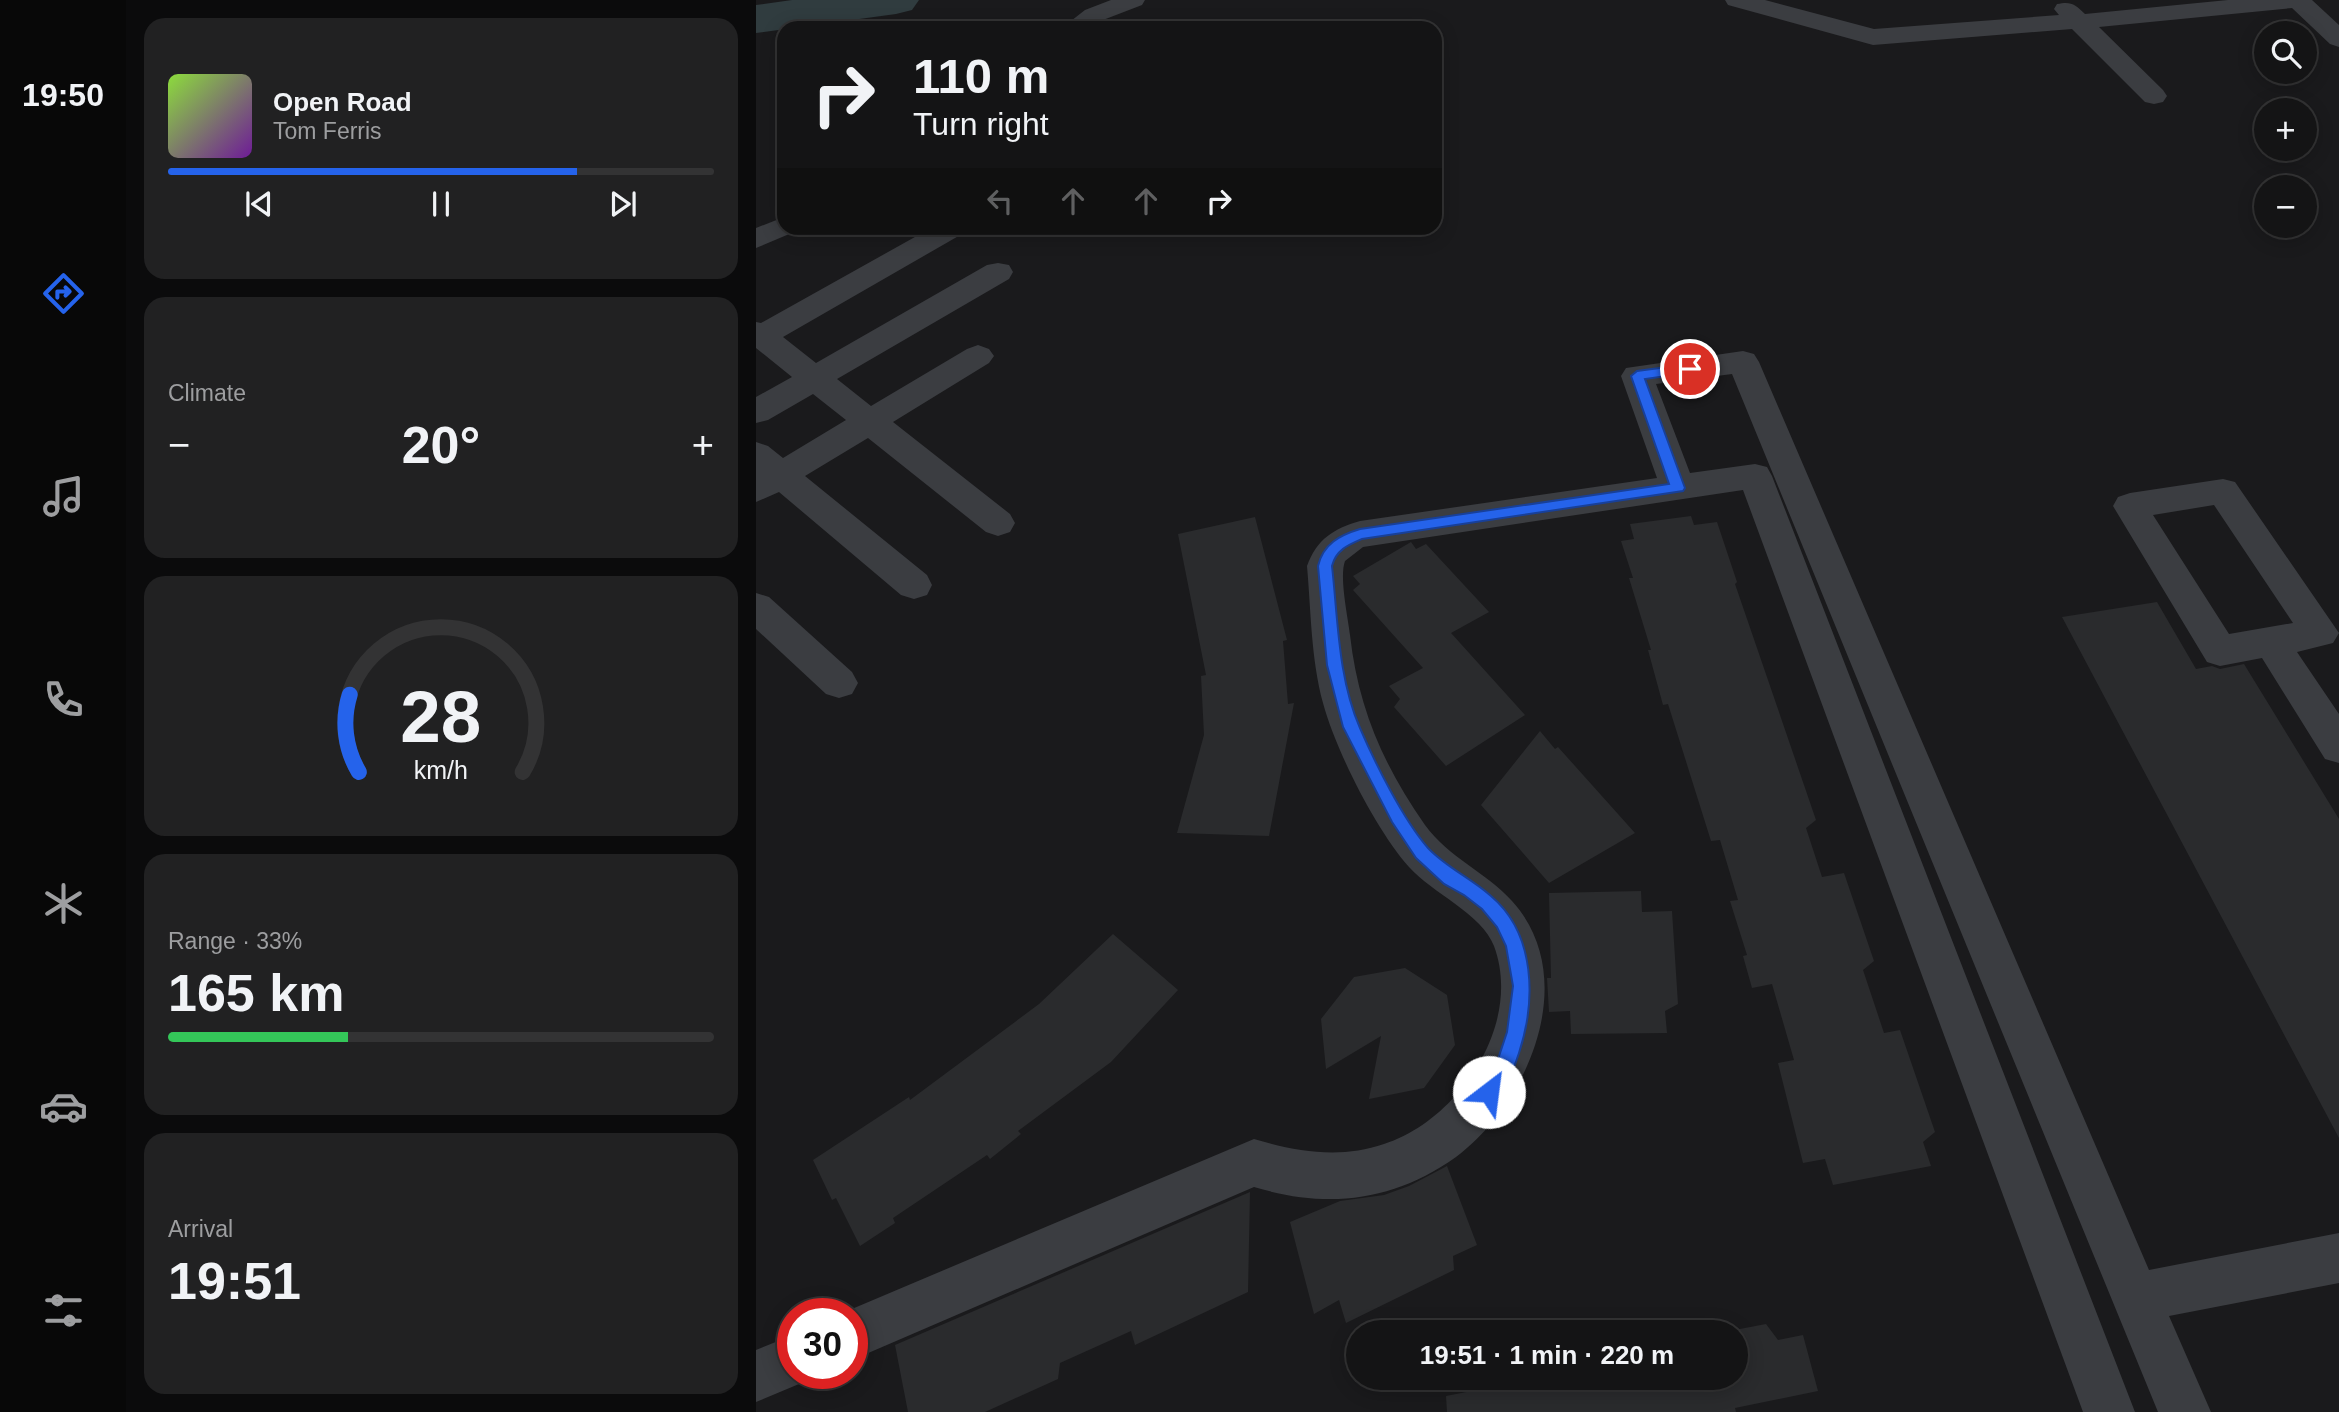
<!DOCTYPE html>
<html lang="en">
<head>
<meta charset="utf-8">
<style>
	body { margin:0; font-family:Arial,sans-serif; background:#212122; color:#f1f3f6; height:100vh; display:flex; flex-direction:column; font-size:26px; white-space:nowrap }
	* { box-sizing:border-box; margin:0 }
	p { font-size:23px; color:#9d9ea0 }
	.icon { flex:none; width:38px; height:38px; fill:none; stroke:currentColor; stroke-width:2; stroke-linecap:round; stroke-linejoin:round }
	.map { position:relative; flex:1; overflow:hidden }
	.side { display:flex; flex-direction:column; gap:18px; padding:18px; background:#0b0b0c; width:630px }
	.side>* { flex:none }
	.guide { position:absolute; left:21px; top:21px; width:665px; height:214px; border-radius:21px; box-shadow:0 4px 18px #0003,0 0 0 2px #333334; background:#141415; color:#f1f3f6; overflow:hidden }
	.fabs { position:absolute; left:1498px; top:21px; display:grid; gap:14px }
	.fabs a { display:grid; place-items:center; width:63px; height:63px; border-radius:50%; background:#141415; box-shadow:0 4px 18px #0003,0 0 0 2px #333334; font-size:35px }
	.speed { position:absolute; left:21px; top:1298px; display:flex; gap:14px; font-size:35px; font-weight:700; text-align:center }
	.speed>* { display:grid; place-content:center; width:91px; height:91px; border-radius:50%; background:#141415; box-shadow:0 4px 18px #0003,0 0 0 2px #333334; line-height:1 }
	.speed .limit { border:10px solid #d22; background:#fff; color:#111 }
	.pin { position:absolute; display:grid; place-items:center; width:60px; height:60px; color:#fff; margin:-30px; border:4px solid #fff; border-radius:50%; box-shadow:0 2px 7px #0007 }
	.me { position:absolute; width:77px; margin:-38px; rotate:30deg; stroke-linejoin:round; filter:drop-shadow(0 0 5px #0008) }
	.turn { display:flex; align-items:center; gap:24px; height:147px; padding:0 21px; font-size:32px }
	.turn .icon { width:91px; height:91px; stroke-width:2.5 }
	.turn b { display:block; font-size:49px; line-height:60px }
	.lanes { display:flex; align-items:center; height:66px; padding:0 21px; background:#0003; justify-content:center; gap:35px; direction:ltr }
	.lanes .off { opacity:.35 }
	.big { font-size:52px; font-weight:700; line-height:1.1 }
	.side .tile { flex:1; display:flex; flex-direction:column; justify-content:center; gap:10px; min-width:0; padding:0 24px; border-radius:21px; background:#212122 }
	.side .dial { align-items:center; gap:0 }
	.dial svg { height:182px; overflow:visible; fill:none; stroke:#333334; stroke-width:7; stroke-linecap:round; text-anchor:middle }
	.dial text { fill:#f1f3f6; stroke:none }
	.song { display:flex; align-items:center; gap:21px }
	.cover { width:84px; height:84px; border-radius:10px; background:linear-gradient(135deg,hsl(90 70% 55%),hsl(280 70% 35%)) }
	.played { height:7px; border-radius:4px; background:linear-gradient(90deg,#2563eb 75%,#333334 75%) }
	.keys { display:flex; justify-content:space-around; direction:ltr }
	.heat { display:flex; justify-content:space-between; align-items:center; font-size:38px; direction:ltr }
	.charge { height:10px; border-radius:5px; background:linear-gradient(90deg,#34c759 33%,#333334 0) }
	.trip { position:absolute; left:590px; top:1320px; width:402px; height:70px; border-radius:35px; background:#141415; box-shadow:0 4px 18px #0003,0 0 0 2px #333334; font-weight:700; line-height:70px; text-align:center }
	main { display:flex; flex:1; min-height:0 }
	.dock { display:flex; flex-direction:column; width:126px; justify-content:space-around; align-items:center; background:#080808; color:#9d9ea0 }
	.dock .icon { width:49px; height:49px }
	.dock .current { color:#2563eb }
	.dock b { font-size:32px; color:#f1f3f6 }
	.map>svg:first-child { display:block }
</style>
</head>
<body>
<main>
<nav class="dock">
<b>19:50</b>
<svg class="icon current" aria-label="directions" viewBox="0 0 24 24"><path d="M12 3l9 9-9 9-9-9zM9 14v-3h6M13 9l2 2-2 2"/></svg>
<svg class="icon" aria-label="music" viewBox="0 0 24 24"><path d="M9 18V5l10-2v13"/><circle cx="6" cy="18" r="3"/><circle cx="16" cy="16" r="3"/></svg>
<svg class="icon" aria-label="phone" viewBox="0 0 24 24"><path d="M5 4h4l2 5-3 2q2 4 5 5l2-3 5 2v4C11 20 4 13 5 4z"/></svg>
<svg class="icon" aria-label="climate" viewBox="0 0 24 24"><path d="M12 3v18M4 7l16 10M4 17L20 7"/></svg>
<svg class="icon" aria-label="car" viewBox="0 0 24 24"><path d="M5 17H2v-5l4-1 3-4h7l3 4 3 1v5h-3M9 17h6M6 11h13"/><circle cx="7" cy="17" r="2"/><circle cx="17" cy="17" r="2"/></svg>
<svg class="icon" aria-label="filters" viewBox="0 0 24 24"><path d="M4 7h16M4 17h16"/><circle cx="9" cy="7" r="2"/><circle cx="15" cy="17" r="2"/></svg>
</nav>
<section class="side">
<div class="tile">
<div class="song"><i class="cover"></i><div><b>Open Road</b><p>Tom Ferris</p></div></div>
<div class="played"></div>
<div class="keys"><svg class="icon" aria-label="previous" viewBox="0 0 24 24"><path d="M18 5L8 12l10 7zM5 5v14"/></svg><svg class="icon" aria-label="pause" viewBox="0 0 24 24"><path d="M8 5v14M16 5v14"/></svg><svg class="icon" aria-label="next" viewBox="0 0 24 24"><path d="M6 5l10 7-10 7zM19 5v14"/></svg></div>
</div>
<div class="tile"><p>Climate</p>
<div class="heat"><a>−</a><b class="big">20°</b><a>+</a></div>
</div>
<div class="tile dial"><svg viewBox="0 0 100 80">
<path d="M14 69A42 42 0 1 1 86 69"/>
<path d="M14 69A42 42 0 0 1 10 35" stroke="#2563eb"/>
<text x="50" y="56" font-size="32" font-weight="700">28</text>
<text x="50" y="72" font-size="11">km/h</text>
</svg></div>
<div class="tile"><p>Range · 33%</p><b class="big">165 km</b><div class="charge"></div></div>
<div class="tile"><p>Arrival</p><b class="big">19:51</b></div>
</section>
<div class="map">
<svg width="1583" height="1412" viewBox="0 0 1583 1412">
	<rect width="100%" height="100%" fill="#1a1a1c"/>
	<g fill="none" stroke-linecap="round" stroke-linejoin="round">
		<path fill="#303c3f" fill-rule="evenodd" d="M36,0h127l-7,10 -16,4 -140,19v-28z"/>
	</g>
	<g fill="#2a2b2d">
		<path d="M935,516l3,9 23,-3 20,60 -2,2 81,236 -10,8 16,49 22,-4 30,88 -11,9 21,63 16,-3 35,102 -12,10 8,24 -98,19 -8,-26 -22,4 -25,-100 16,-3 -22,-76 -20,4 -9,-32 4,-1 -17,-54 8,-1 -18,-60 -9,1 -43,-137 -5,1 -15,-55h3l-22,-72h4l-12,-37 13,-2 -4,-15z"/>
		<path d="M499,517l32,123 -4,1 5,63 6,-1 -25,133 -92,-3 27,-98 -3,-59 5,-1 -28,-141z"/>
		<path d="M655,542l5,7 10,-5 63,68 -38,21 74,82 -79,51 -52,-59 6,-8 -11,-13 34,-18 -70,-78 7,-6 -7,-8z"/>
		<path d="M1401,602l39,67 16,-3 8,3 24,-5 95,155v319l-277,-521z"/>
		<path d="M784,731l15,18 3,-2 77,86 -86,50 -68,-78z"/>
		<path d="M885,891l1,21 30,-1 6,93 -13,7 2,22 -96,1 -1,-23 -21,1 -2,-34h4l-2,-85z"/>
		<path d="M357,934l65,56 -67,72 -93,69 3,3 -31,25 -3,-4 -94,63 2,5 -35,23 -24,-48 -4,2 -19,-40 96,-63 1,3 129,-96z"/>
		<path d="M649,968l42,27 8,50 -31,43 -55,11 12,-63 -55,33 -5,-50 33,-42z"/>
		<path d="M691,1166l30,79 -24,11 1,14 -108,53 -7,-23 -25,14 -24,-92 50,-21 44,-6 25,-9z"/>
		<path d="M494,1192l-2,100 -113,53 -4,-14 -71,32 -2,16 -73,33h-77l-13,-67z"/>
		<path d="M1010,1324l12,16 25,-5 15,56 -83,17 1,4h-289l-1,-16 96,-19h194v-45h-12z"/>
	</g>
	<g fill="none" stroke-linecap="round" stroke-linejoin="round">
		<g fill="#3b3d41" fill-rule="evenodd">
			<path d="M355,0h34l-3,5 -39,15 -12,8h-29l23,-18z"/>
			<path d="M969,0h40l109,29 185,-14 -5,-6 3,-5c14,-3 18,0 28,10l143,-14h84l27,25v22l-9,-3 -38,-36 -193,19 64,63 4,6 -4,6 -9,2 -9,-2 -73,-73 -199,16 -145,-40z"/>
			<path d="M28,217v11h13l-3,4 -38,16v-20z"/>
			<path d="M175,228h35l-4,6 -179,103 33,26 171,-98 11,-2 11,2 4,7 -4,7 -172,100 34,27 96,-57 11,-4 11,4 5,7 -5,7 -96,59 117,92 5,9 -5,9 -12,4 -12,-4 -118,-94 -63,38 122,99 5,10 -5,10 -13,4 -13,-4 -122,-103 -23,10v-60l12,4 15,12 63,-38 -33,-26 -45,26 -12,3v-26l36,-20 -36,-29v-26l5,1z"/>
			<path d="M987,351l11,3 5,8 390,908 190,-37v50l-170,33 42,96h-53l-426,-1038 -76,10 34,89 65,-9 12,3 5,9 363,936h-52l-340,-922 -380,57 -18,14c-6,16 3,56 5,74 8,72 33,130 75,190 24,33 61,47 87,76 70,77 16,203 -56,256 -63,45 -129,52 -202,30l-402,173v-46h-12l414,-175c43,13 87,20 130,5 75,-24 139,-120 110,-198 -12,-32 -62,-53 -85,-79 -33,-37 -73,-116 -86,-164 -12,-44 -12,-92 -16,-137 10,-27 26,-37 53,-45l297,-43 -36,-102 5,-8z"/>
			<path d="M1467,479l12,3 104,151 -6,10 -36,9 42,62v49l-14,-4 -63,-101 -42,8 -13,-4 -94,-156 5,-9 12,-4zM1458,505l79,118 -64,11 -76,-119z"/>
			<path d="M0,593l13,4 83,75 6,11 -6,11 -13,4 -13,-4 -70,-65z"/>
			<path d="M37,1335v39h21l-3,5 -55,23v-52z"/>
		</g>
	</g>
	<path fill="#2563eb" stroke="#184099" stroke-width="2" d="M934,364l5,2v6l-50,7 40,109 -2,3 -321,48c-14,6 -26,11 -30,27 6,53 6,112 28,162 15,35 43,91 68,120 19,20 43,30 63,48 45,38 45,105 28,157 -5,15 -14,42 -30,48l-6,-2 -3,-7 18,-33 9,-27 6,-46 -7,-40 -9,-19 -15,-18 -18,-14 -20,-11 -28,-26 -24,-36 -49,-95 -16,-62 -9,-99c5,-22 22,-31 42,-37l309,-45 -38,-108 6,-5z"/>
</svg>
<div class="fabs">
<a><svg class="icon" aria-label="search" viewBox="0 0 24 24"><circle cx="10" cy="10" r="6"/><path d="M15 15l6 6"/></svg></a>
<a>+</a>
<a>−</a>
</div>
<div class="speed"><div class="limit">30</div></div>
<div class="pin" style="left:934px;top:369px;background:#d93025"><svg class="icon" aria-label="arrive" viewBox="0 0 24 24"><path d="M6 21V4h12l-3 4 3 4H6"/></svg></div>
<svg class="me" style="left:733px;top:1092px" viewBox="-20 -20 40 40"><circle r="19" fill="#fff"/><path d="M0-13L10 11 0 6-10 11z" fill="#2563eb"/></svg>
<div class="trip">19:51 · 1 min · 220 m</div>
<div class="guide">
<div class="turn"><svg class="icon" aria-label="right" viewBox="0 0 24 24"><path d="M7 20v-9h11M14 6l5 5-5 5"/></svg><div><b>110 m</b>Turn right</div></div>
<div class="lanes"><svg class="icon off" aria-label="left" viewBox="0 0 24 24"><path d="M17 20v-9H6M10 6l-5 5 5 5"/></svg><svg class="icon off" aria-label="ahead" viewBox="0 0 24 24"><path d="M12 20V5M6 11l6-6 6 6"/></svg><svg class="icon off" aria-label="ahead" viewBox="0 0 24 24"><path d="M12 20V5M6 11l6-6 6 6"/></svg><svg class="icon" aria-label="right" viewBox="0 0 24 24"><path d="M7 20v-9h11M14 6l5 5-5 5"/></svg></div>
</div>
</div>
</main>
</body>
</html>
